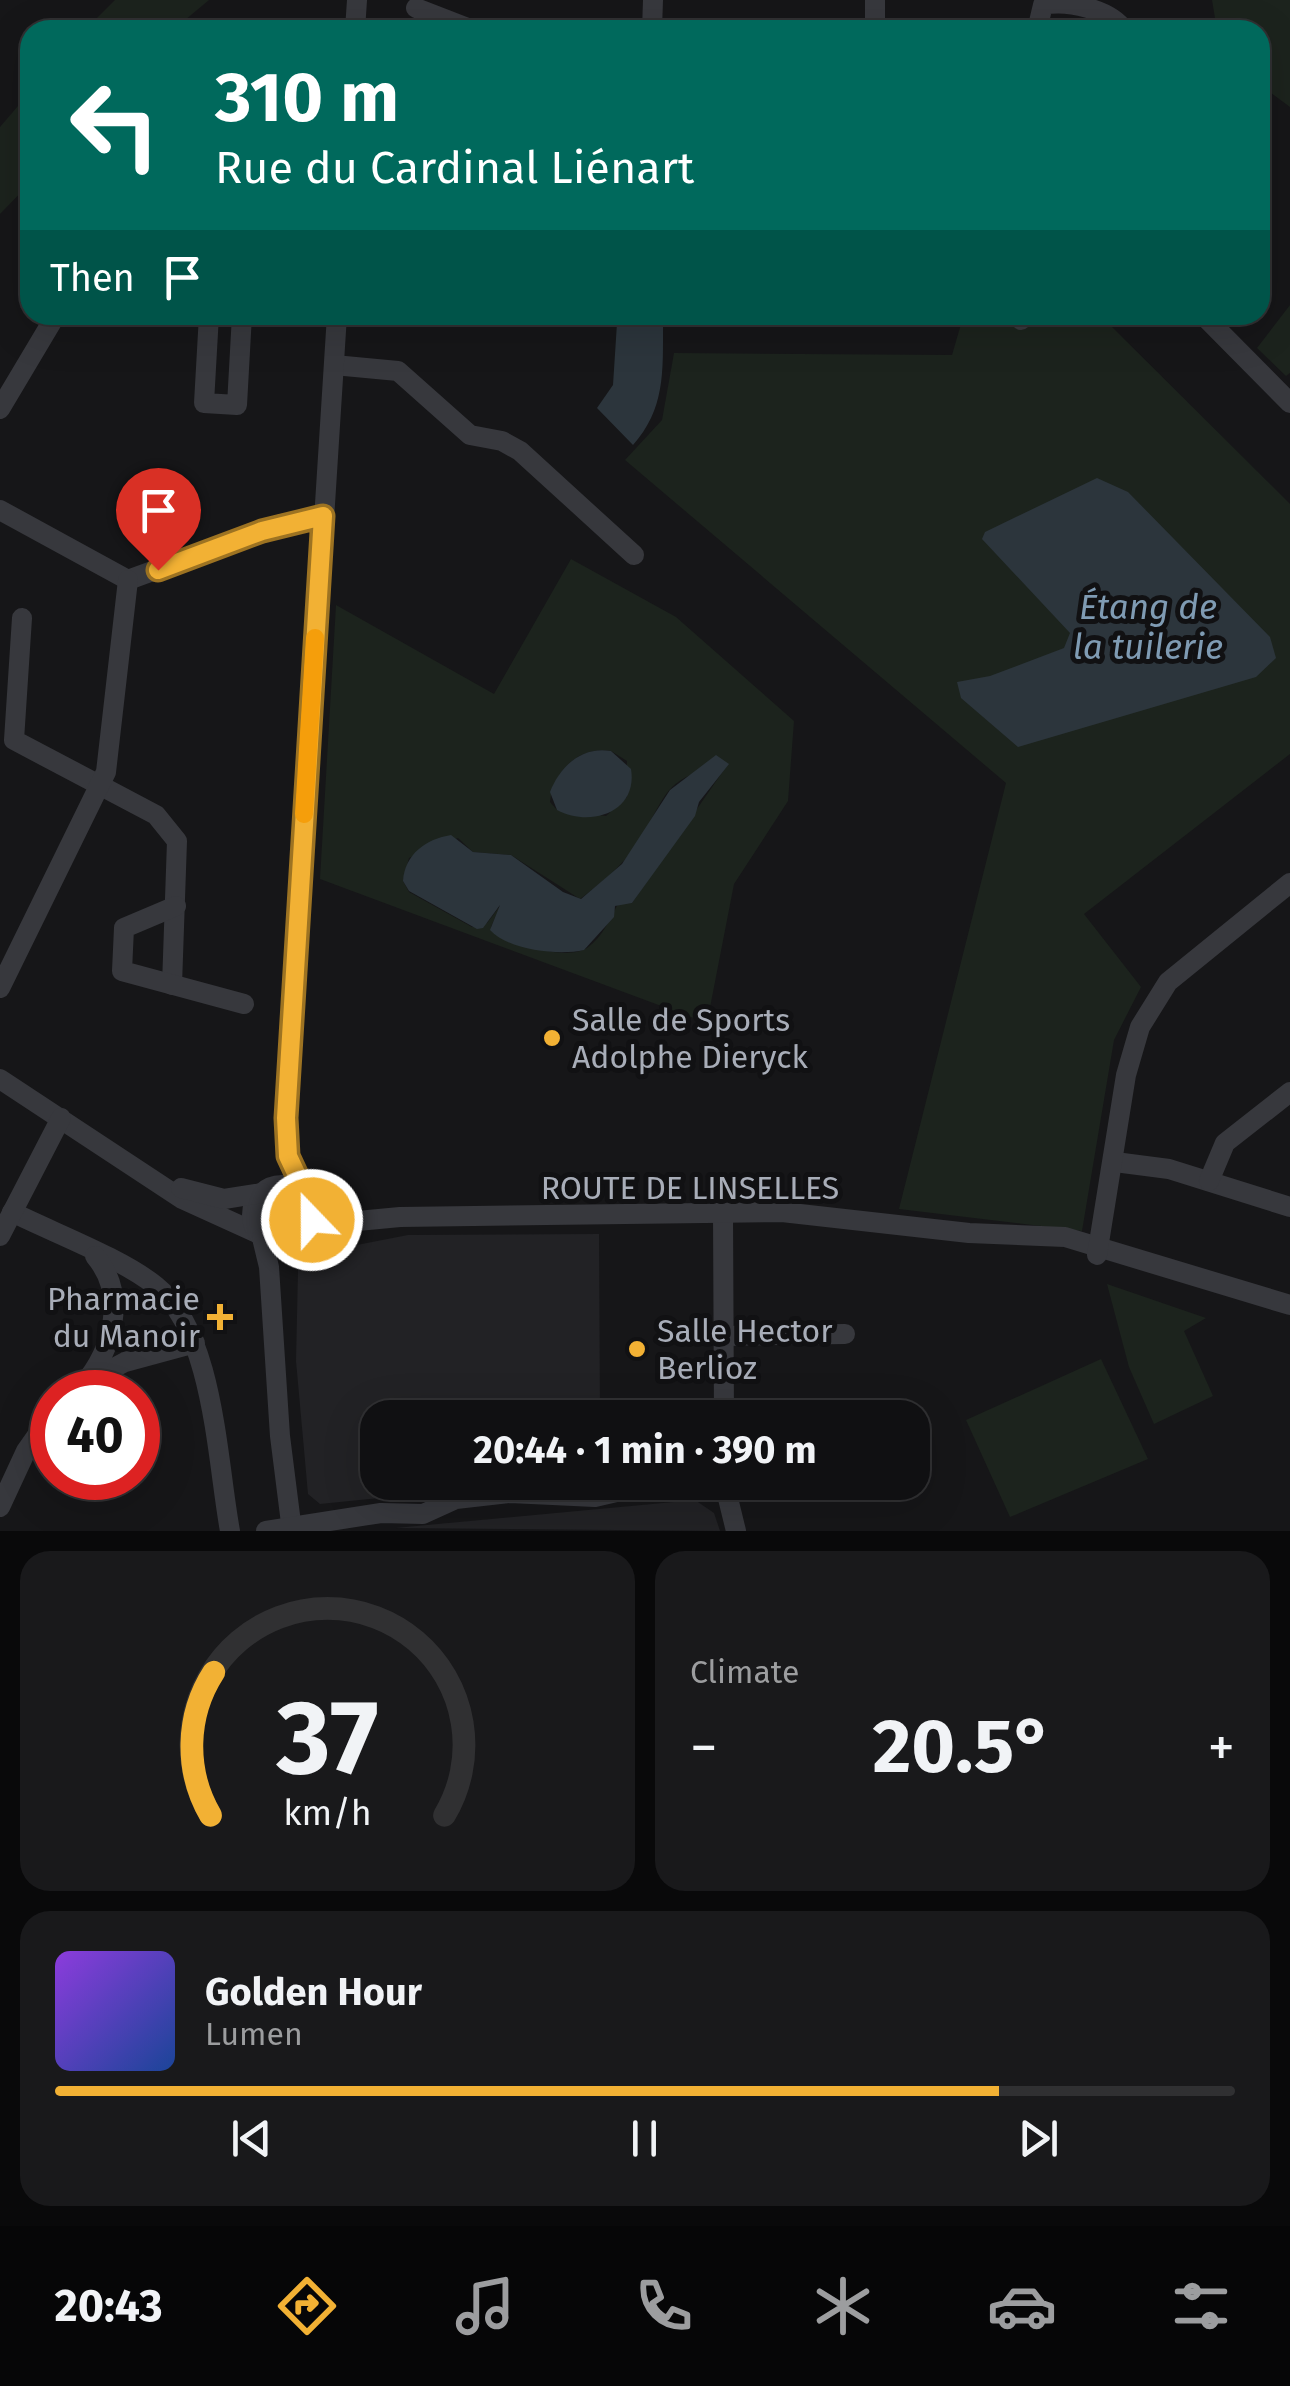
<!DOCTYPE html>
<html lang="en">
<head>
<meta charset="utf-8">
<style>
	body { margin:0; font-family:"Fira Sans",sans-serif; background:#19191b; color:#f1f3f6; height:100vh; display:flex; flex-direction:column; font-size:38px; white-space:nowrap }
	* { box-sizing:border-box; margin:0 }
	p { font-size:32px; color:#9c9d9f }
	.icon { flex:none; width:55px; height:55px; fill:none; stroke:currentColor; stroke-width:2; stroke-linecap:round; stroke-linejoin:round }
	.map { position:relative; height:1531px; overflow:hidden }
	.drawer { display:flex; flex-direction:column; gap:20px; padding:20px; background:#09090a; flex:1 }
	.drawer>* { flex:none }
	.hud { position:absolute; left:20px; top:20px; width:1250px; height:305px; border-radius:30px; box-shadow:0 10px 40px #0002,0 0 0 2px #303032; background:#00695c; color:#fff; overflow:hidden }
	.speed { position:absolute; left:30px; top:1370px; display:flex; gap:20px; font-size:50px; font-weight:700; text-align:center }
	.speed>* { display:grid; place-content:center; width:130px; height:130px; border-radius:50%; background:#101012; box-shadow:0 10px 40px #0002,0 0 0 2px #303032; line-height:1 }
	.speed .limit { border:15px solid #d22; background:#fff; color:#111 }
	.pin { position:absolute; display:grid; place-items:center; width:85px; height:85px; color:#fff; margin:-102px -42px; border-radius:50% 50% 50% 0; rotate:-45deg; box-shadow:0 0 10px #0007 }
	.pin .icon { rotate:45deg }
	.me { position:absolute; width:110px; margin:-55px; rotate:338deg; stroke-linejoin:round; filter:drop-shadow(0 0 8px #0008) }
	.turn { display:flex; align-items:center; gap:35px; height:210px; padding:0 30px; font-size:45px }
	.turn .icon { width:130px; height:130px; stroke-width:2.5 }
	.turn b { display:block; font-size:70px; line-height:85px }
	.then { display:flex; align-items:center; height:95px; padding:0 30px; background:#0003; gap:20px; font-size:38px }
	.big { font-size:75px; font-weight:700; line-height:1.1 }
	.drawer .widget { flex:1; display:flex; flex-direction:column; justify-content:center; gap:15px; min-width:0; padding:0 35px; border-radius:30px; background:#19191b }
	.drawer .dial { align-items:center; gap:0 }
	.dial svg { height:260px; overflow:visible; fill:none; stroke:#303032; stroke-width:7; stroke-linecap:round; text-anchor:middle }
	.dial text { fill:#f1f3f6; stroke:none }
	.song { display:flex; align-items:center; gap:30px }
	.cover { width:120px; height:120px; border-radius:15px; background:linear-gradient(135deg,hsl(270 70% 55%),hsl(220 70% 35%)) }
	.played { height:10px; border-radius:5px; background:linear-gradient(90deg,#f2b134 80%,#303032 80%) }
	.keys { display:flex; justify-content:space-around; direction:ltr }
	.heat { display:flex; justify-content:space-between; align-items:center; font-size:55px; direction:ltr }
	.drawer .tiles { flex:1; display:grid; gap:20px; grid-template-columns:1fr 1fr }
	.widget:last-child { grid-column:span 2 }
	.trip { position:absolute; left:360px; top:1400px; width:570px; height:100px; border-radius:30px; background:#101012; box-shadow:0 10px 40px #0002,0 0 0 2px #303032; font-weight:700; line-height:100px; text-align:center }
	.tabs { display:flex; height:160px; justify-content:space-around; align-items:center; background:#060607; color:#9c9d9f }
	.tabs .icon { width:70px; height:70px }
	.tabs .selected { color:#f2b134 }
	.tabs b { font-size:45px; color:#f1f3f6 }
	.map>svg:first-child { display:block }
</style>
</head>
<body>
<div class="map">
<svg width="1290" height="1531" viewBox="0 0 1290 1531">
	<rect width="100%" height="100%" fill="#161618"/>
	<g fill="#222225">
		<path d="M599,1234l1,183 -222,1v64l149,1 -207,21 -12,-10 -12,-133 2,-91 8,-9 20,-10 82,-16z"/>
		<path d="M695,1500l19,13 6,18 -325,-3z"/>
	</g>
	<g fill="#1c231d" fill-rule="evenodd">
		<path d="M115,0h94l-36,30h-88z"/>
		<path d="M1212,0h78v107l-30,-22v-55h-43z"/>
		<path d="M30,92v91l-30,31v-87z"/>
		<path d="M1290,305v68l-4,3 -29,-28z"/>
		<path d="M961,324l150,2 179,178v250l-206,160 57,73 -27,53 -32,191 -183,-22 107,-426 -381,-323 37,-40 12,-67 278,2z"/>
		<path d="M571,559l105,58 118,104 -6,80 -54,83 -27,139 -387,-144 16,-274 158,89zM611,751l16,10v36l-21,19 -49,-6 -7,-8c3,-31 29,-56 61,-51zM728,764l-96,139 -14,1c-8,14 -15,33 -31,44 -23,14 -79,-5 -96,-21l9,-21 -13,17 -15,4 -63,-35 -6,-11 6,-23 49,-20 15,14 38,3 69,44c20,-15 42,-33 56,-53 33,-52 24,-68 92,-82z"/>
		<circle cx="282" cy="1215" r="18"/>
		<path d="M1107,1284l99,34 -22,13 29,65 -59,28 -25,-57z"/>
		<path d="M1101,1359l47,100 -138,58 -44,-97z"/>
	</g>
	<g fill="#2c353c">
		<path d="M617,323l46,3c0,46 2,83 -30,119l-36,-37 16,-23z"/>
		<path d="M1097,478l31,14 142,145 6,21 -20,19 -238,70 -57,-49 -4,-16 33,-6 74,-28 6,-15 -88,-94 3,-7z"/>
		<path d="M611,751l20,18c7,43 -40,59 -74,41l-7,-18c10,-26 32,-46 61,-41z"/>
		<path d="M716,755l13,9 -30,38 -4,14 -63,87 -17,3 -1,11 -30,33c-25,6 -76,0 -94,-20l10,-25 -17,23 -6,1 -68,-38 -6,-10c2,-27 23,-42 48,-46l22,17 38,3 52,37 18,7 41,-35 48,-74z"/>
	</g>
	<g fill="none" stroke-linecap="round" stroke-linejoin="round">
		<g stroke="#37383d" stroke-width="20">
			<path d="M416,8l57,22"/>
			<path d="M355,30l2,-30"/>
			<path d="M652,30l1,-30"/>
			<path d="M875,30v-30"/>
			<path d="M1037,30l6,-25c24,-5 67,4 81,25"/>
			<path d="M1260,196v12"/>
			<path d="M209,315l-5,88 33,2 5,-90"/>
			<path d="M1203,315l87,88"/>
			<path d="M1021,320v-5"/>
			<path d="M334,365l64,6 72,64 32,6 18,10 114,104"/>
			<path d="M0,409l56,-94"/>
			<path d="M0,510l128,70 153,-56 42,-8"/>
			<path d="M22,618l-8,122 142,75 21,26 -5,144"/>
			<path d="M176,906l-52,22 -2,43 122,33"/>
			<path d="M0,988l106,-216 22,-192"/>
			<path d="M0,1079l182,120 77,35"/>
			<path d="M1115,1162l54,7 121,38"/>
			<path d="M1209,1181l16,-38 65,-51"/>
			<circle cx="282" cy="1215" r="30"/>
			<path d="M181,1188l43,11 38,-6"/>
			<path d="M303,1193l-15,-37 -2,-38 51,-803"/>
			<path d="M12,1212c42,21 109,46 144,74 58,46 61,175 74,245"/>
			<path d="M723,1214l1,204"/>
			<path d="M0,1236l61,-118"/>
			<path d="M305,1236l42,-14 53,-5 382,-5 187,21 96,4 225,68"/>
			<path d="M262,1238l7,29 11,169 12,95"/>
			<path d="M1097,1255l29,-180 14,-48 28,-45 122,-99"/>
			<path d="M724,1336l121,-2"/>
			<path d="M89,1381l36,-19 70,-19"/>
			<path d="M82,1386c31,-36 46,-91 13,-130"/>
			<path d="M724,1482l12,49"/>
			<path d="M0,1507l26,-56 26,-37"/>
			<path d="M266,1531l115,-18 42,1 33,-15 54,-6 85,4 30,-7 99,-5"/>
		</g>
	</g>
	<g fill="none" stroke-linecap="round" stroke-linejoin="round">
		<g stroke="#9d7322" stroke-width="25">
			<path id="route" d="M158,570l104,-39 61,-15 -37,602 2,38 22,47 2,17"/>
		</g>
		<use href="#route" stroke="#f2b134" stroke-width="18"/>
		<path stroke="#f59e0b" stroke-width="18" d="M304,814l11,-176"/>
	</g>
	<g fill="#f2b134" stroke="#111113" stroke-width="4">
		<circle cx="552" cy="1038" r="10"/>
		<path d="M215 1302h10v10h10v10h-10v10h-10v-10h-10v-10h10z"/>
		<circle cx="637" cy="1349" r="10"/>
	</g>
	<g text-anchor="middle" dominant-baseline="central" stroke-width="10" stroke-linejoin="round" paint-order="stroke">
		<g font-size="32" fill="#a8adb8" stroke="#111113" text-anchor="start">
			<text x="572" y="1020">Salle de Sports<tspan x="572" dy="37">Adolphe Dieryck</tspan></text>
			<text x="200" y="1299" text-anchor="end">Pharmacie<tspan x="200" dy="37">du Manoir</tspan></text>
			<text x="657" y="1331">Salle Hector<tspan x="657" dy="37">Berlioz</tspan></text>
		</g>
		<g font-size="32" fill="#a8adb8" stroke="#111113">
			<text x="690" y="1188">ROUTE DE LINSELLES</text>
		</g>
		<g font-size="35" font-style="italic" fill="#7f9bb3" stroke="#111113">
			<text x="1148" y="607">Étang de<tspan x="1148" dy="40">la tuilerie</tspan></text>
		</g>
	</g>
</svg>
<div class="speed"><div class="limit">40</div></div>
<div class="pin" style="left:158px;top:570px;background:#d93025"><svg class="icon" aria-label="arrive" viewBox="0 0 24 24"><path d="M6 21V4h12l-3 4 3 4H6"/></svg></div>
<svg class="me" style="left:312px;top:1220px" viewBox="-20 -20 40 40"><circle r="17" fill="#f2b134" stroke="#fff" stroke-width="3"/><path d="M0-11L8 9 0 5-8 9z" fill="#fff"/></svg>
<div class="trip">20:44 · 1 min · 390 m</div>
<div class="hud">
<div class="turn"><svg class="icon" aria-label="left" viewBox="0 0 24 24"><path d="M17 20v-9H6M10 6l-5 5 5 5"/></svg><div><b>310 m</b>Rue du Cardinal Liénart</div></div>
<div class="then">Then<svg class="icon" aria-label="arrive" viewBox="0 0 24 24"><path d="M6 21V4h12l-3 4 3 4H6"/></svg></div>
</div>
</div>
<section class="drawer">
<div class="tiles">
<div class="widget dial"><svg viewBox="0 0 100 80">
<path d="M14 69A42 42 0 1 1 86 69"/>
<path d="M14 69A42 42 0 0 1 15 25" stroke="#f2b134"/>
<text x="50" y="56" font-size="32" font-weight="700">37</text>
<text x="50" y="72" font-size="11">km/h</text>
</svg></div>
<div class="widget"><p>Climate</p>
<div class="heat"><a>−</a><b class="big">20.5°</b><a>+</a></div>
</div>
<div class="widget">
<div class="song"><i class="cover"></i><div><b>Golden Hour</b><p>Lumen</p></div></div>
<div class="played"></div>
<div class="keys"><svg class="icon" aria-label="previous" viewBox="0 0 24 24"><path d="M18 5L8 12l10 7zM5 5v14"/></svg><svg class="icon" aria-label="pause" viewBox="0 0 24 24"><path d="M8 5v14M16 5v14"/></svg><svg class="icon" aria-label="next" viewBox="0 0 24 24"><path d="M6 5l10 7-10 7zM19 5v14"/></svg></div>
</div>
</div>
</section>
<nav class="tabs">
<b>20:43</b>
<svg class="icon selected" aria-label="directions" viewBox="0 0 24 24"><path d="M12 3l9 9-9 9-9-9zM9 14v-3h6M13 9l2 2-2 2"/></svg>
<svg class="icon" aria-label="music" viewBox="0 0 24 24"><path d="M9 18V5l10-2v13"/><circle cx="6" cy="18" r="3"/><circle cx="16" cy="16" r="3"/></svg>
<svg class="icon" aria-label="phone" viewBox="0 0 24 24"><path d="M5 4h4l2 5-3 2q2 4 5 5l2-3 5 2v4C11 20 4 13 5 4z"/></svg>
<svg class="icon" aria-label="climate" viewBox="0 0 24 24"><path d="M12 3v18M4 7l16 10M4 17L20 7"/></svg>
<svg class="icon" aria-label="car" viewBox="0 0 24 24"><path d="M5 17H2v-5l4-1 3-4h7l3 4 3 1v5h-3M9 17h6M6 11h13"/><circle cx="7" cy="17" r="2"/><circle cx="17" cy="17" r="2"/></svg>
<svg class="icon" aria-label="filters" viewBox="0 0 24 24"><path d="M4 7h16M4 17h16"/><circle cx="9" cy="7" r="2"/><circle cx="15" cy="17" r="2"/></svg>
</nav>
</body>
</html>
